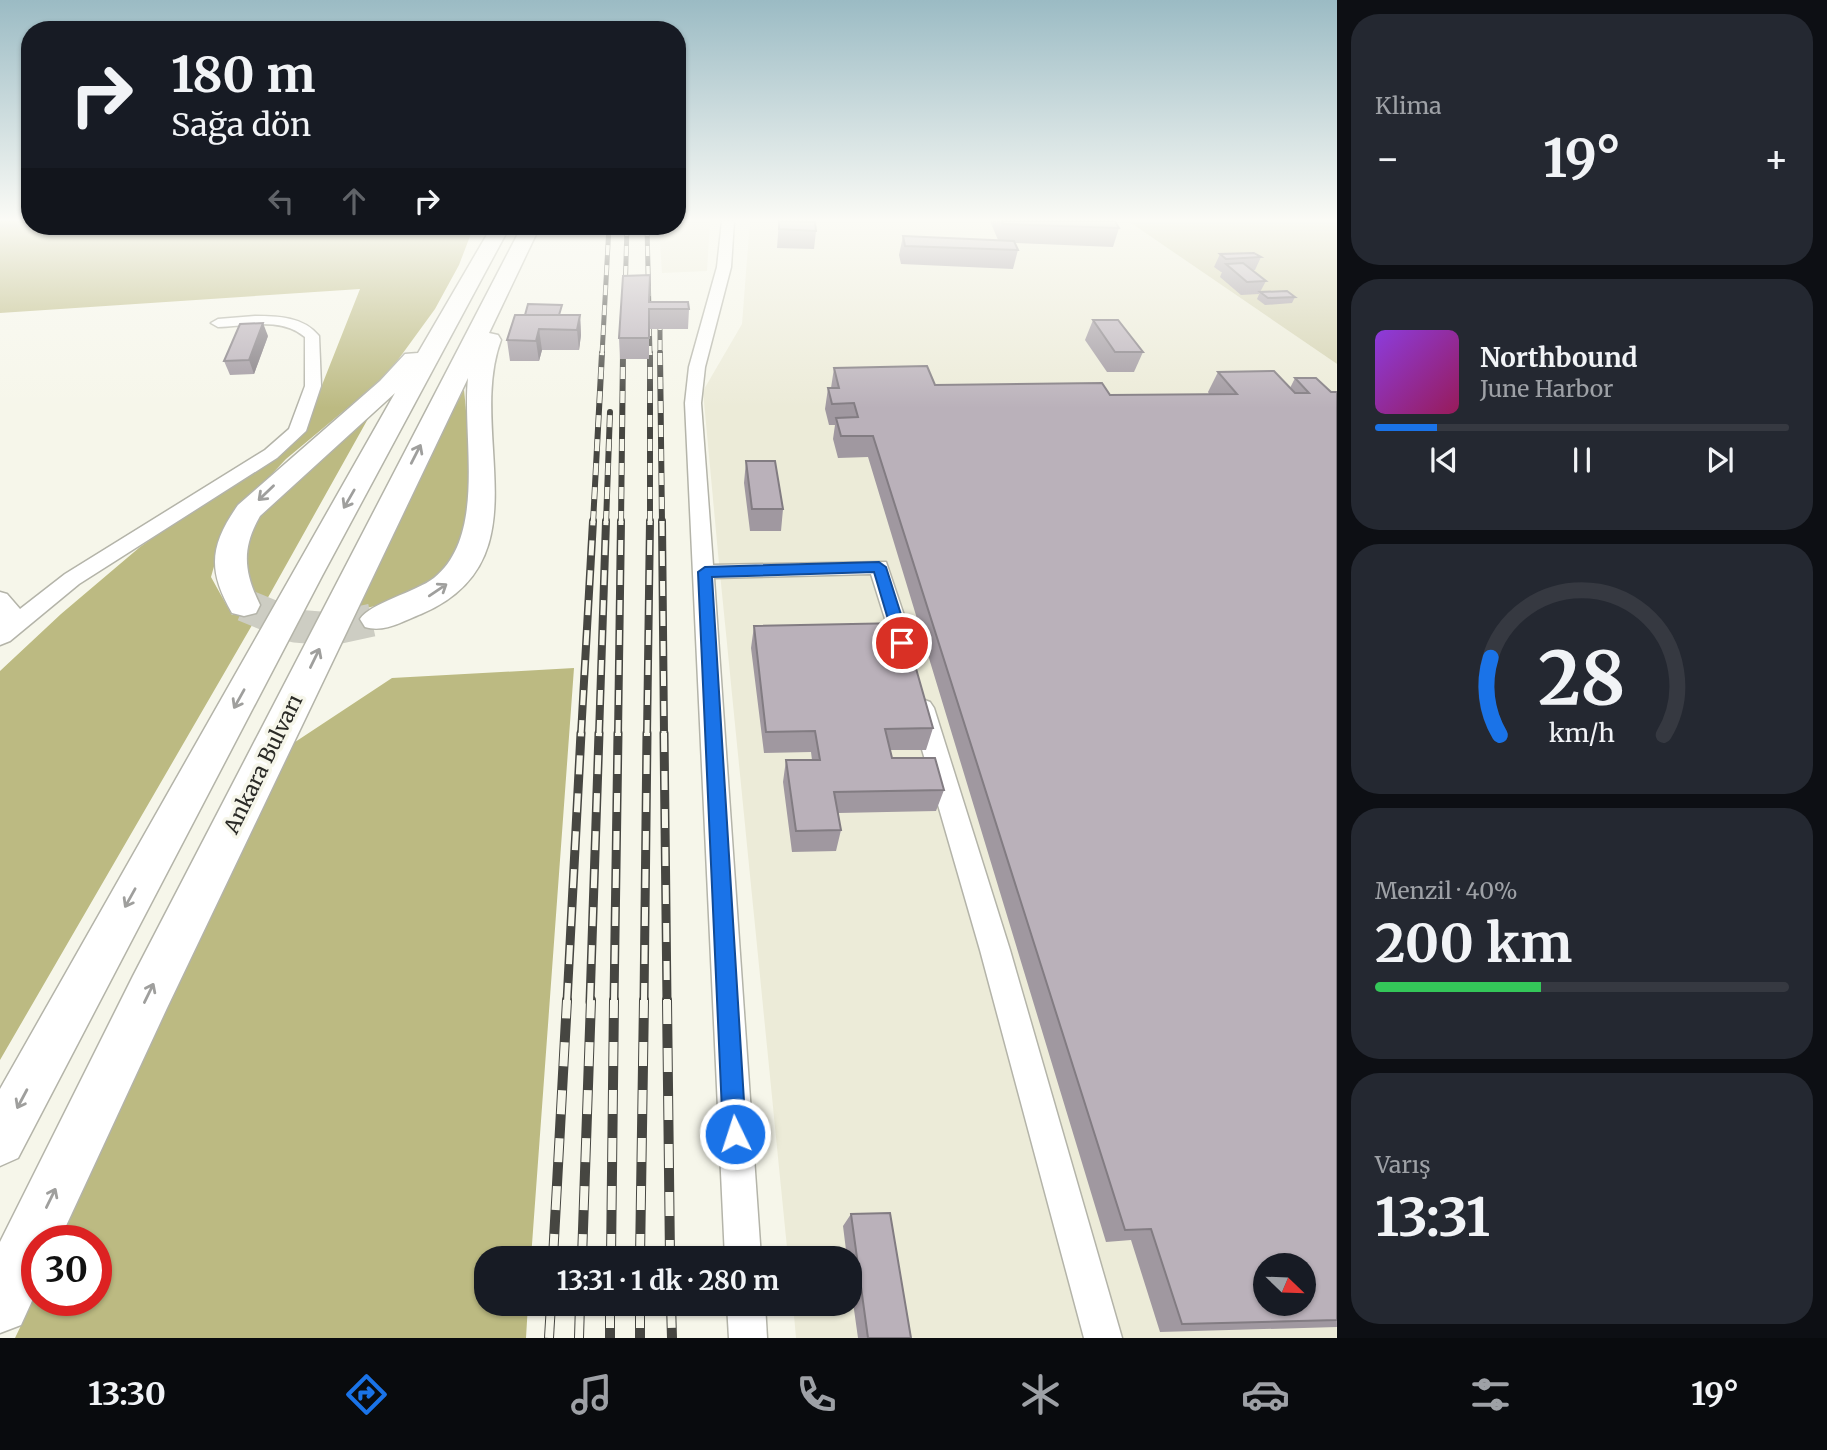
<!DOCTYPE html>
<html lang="tr">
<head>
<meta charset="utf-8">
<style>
	body { margin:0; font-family:Merriweather,serif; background:#242831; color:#f1f3f6; height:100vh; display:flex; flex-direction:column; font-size:26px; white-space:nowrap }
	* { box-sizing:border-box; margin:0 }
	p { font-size:23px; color:#9ea1a6 }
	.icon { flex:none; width:38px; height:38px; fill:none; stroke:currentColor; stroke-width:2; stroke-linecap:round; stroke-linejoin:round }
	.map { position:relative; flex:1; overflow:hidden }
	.drawer { display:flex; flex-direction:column; gap:14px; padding:14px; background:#0d0f14; width:490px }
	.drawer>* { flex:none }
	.guide { position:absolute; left:21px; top:21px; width:665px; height:214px; border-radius:28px; box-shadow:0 2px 5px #0004; background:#171b24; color:#f1f3f6; overflow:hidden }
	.needle { width:46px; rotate:113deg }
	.fabs { position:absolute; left:1253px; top:1253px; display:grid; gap:14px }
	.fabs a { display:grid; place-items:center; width:63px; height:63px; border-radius:50%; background:#171b24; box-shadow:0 2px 5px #0004; font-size:35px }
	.speed { position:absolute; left:21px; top:1225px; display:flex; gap:14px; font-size:35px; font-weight:700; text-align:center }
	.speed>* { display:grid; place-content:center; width:91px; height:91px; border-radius:50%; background:#171b24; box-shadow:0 2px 5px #0004; line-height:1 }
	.speed .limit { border:10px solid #d22; background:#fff; color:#111 }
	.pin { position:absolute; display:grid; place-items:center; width:60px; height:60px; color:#fff; margin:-30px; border:4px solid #fff; border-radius:50%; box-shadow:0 2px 7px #0007 }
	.me { position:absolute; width:77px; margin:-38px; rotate:356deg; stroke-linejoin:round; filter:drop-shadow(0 0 5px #0008) }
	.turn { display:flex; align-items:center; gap:24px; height:147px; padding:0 35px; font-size:32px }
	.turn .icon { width:91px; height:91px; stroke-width:2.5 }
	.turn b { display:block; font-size:49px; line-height:60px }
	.lanes { display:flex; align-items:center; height:66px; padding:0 35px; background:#0003; justify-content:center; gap:35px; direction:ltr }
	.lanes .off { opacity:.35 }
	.big { font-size:52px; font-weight:700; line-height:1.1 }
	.drawer .card { flex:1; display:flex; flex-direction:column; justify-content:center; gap:10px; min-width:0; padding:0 24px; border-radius:28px; background:#242831 }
	.drawer .dial { align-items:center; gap:0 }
	.dial svg { height:182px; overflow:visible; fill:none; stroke:#363941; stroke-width:7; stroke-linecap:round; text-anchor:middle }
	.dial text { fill:#f1f3f6; stroke:none }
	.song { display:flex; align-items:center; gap:21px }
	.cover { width:84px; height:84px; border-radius:10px; background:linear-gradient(135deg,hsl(270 70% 55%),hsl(330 70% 35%)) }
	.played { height:7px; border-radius:4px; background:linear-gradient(90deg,#1a73e8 15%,#363941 15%) }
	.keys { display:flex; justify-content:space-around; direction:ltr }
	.heat { display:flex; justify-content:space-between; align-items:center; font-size:38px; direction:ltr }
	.charge { height:10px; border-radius:5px; background:linear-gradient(90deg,#34c759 40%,#363941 0) }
	.trip { position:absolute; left:474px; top:1246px; width:388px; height:70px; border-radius:28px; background:#171b24; box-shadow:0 2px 5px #0004; font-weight:700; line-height:70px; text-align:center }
	.dock { display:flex; height:112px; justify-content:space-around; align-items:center; background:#090b0e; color:#9ea1a6 }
	.dock .icon { width:49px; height:49px }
	.dock .selected { color:#1a73e8 }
	.dock b { font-size:32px; color:#f1f3f6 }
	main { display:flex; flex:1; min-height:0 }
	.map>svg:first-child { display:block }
</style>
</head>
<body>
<main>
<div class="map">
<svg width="1337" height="1338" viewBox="0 0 1337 1338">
	<rect width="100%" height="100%" fill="#f6f6ea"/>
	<g fill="#ecebd8" fill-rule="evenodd">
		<path d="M677,221h33l-3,50 -45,2 -3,-47h18z"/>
		<path d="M750,221h378l209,143v974h-541l-3,-34h57v-46h-62l-70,-705 -15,-162 39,-67zM1265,1265h39v39h-39z"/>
	</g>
	<path fill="#d3d1af" d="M1128,221h209v143z"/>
	<g fill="#bcba82">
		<path d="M0,221h30v5h438l4,5 -13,34 -24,44 -48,66 -101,84 -51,54 -15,32 -9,32 21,38 21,-17 -12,-40 5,-28 20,-26 108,-96 -108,193 -266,459v-389l61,-57 79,-67 163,-114 57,-144 -360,24z"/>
		<path d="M464,389l7,76v66l-19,35 -38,30 -59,15z"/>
		<path d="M574,668l-43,590h-45v46h42l-2,34h-511l22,-46v8h59v-59h-36l226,-493 106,-70z"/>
	</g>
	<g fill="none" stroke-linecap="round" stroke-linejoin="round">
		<path stroke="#cdcdc3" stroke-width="33" stroke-dasharray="33 17" stroke-linecap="butt" d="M244,605l51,21 36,3 46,-10"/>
		<g stroke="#b4b4a9" stroke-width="3">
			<g id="street">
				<path d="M722,221h12l-3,46 -26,100 -4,36 12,162 173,-3 30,89 -3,6 -8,2 -8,-2 -26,-83 -157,4 47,680h-36l-40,-855 4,-36 28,-100z"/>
				<path d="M255,316c24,0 49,1 64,20l2,50 -15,45 -29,27 -198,126 -69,57 -10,4v-53l7,2 13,15 45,-35 200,-124 24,-21 16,-43v-49c-24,-20 -59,-11 -87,-10l-7,-4 7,-4z"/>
				<path d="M922,699l8,3 4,6 76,242 112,388h-38l-104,-388 -70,-242 4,-6z"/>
				<path d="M727,1304h38l2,34h-38z"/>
			</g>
		</g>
		<g stroke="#b4b4a9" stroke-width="3">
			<g id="primary">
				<path d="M492,226h18l-188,350 -304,582 -18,8v-77l395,-696 -135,123c-19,33 -16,56 0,89l-4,8 -12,3 -12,-3c-25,-43 -22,-68 6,-108l142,-124 25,-27 13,-1z"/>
				<path d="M522,226h18l-51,107 9,2 3,5c-35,94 45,221 -80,274 -18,7 -36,19 -56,13l-5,-8c10,-16 56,-27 74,-41 53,-43 28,-140 34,-200l-301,630 -108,233h-22v49l-16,35 -21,8v-91l133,-266z"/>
			</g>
		</g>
		<use href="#street" fill="#fff" fill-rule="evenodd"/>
		<use href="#primary" fill="#fff" fill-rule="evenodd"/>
		<g stroke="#464641" stroke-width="5">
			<g id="rail-far4">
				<path d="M647,226l3,129"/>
				<path d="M625,296l2,-70"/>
				<path d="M660,320v35"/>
				<path d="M602,355l7,-129"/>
				<path d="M623,355v-14"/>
			</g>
		</g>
		<g stroke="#464641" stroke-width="6">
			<g id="rail-far3">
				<path d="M660,353l2,170"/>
				<path d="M593,523l9,-170"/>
				<path d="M606,523l4,-111"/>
				<path d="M621,523l2,-170"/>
				<path d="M650,523v-170"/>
			</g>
		</g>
		<g stroke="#464641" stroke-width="8">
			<g id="rail-far2">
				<path d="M662,521l2,214"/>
				<path d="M581,735l12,-214"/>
				<path d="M599,735l7,-214"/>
				<path d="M618,735l3,-214"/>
				<path d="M647,735l3,-214"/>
			</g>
		</g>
		<g stroke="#464641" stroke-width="9">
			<g id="rail-far1">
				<path d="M664,733l3,269"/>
				<path d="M567,1002l14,-269"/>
				<path d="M590,1002l9,-269"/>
				<path d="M614,1002l4,-269"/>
				<path d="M644,1002l3,-269"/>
			</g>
		</g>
		<g stroke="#464641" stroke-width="10">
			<g id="rail">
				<path d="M667,1000l3,258"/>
				<path d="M553,1258l14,-258"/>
				<path d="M582,1258l9,-258"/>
				<path d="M611,1258l3,-258"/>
				<path d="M640,1258l4,-258"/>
				<path d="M610,1304v34"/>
				<path d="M640,1304v34"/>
				<path d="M671,1304l1,34"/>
				<path d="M549,1338l2,-34"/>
				<path d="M579,1338l1,-34"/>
			</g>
		</g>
		<use href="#rail-far4" stroke="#f6f6ea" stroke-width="3.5" stroke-dasharray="10" stroke-linecap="butt"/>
		<use href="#rail-far3" stroke="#f6f6ea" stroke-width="4.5" stroke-dasharray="12" stroke-linecap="butt"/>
		<use href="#rail-far2" stroke="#f6f6ea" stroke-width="5" stroke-dasharray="15" stroke-linecap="butt"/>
		<use href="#rail-far1" stroke="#f6f6ea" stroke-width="6" stroke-dasharray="19" stroke-linecap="butt"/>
		<use href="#rail" stroke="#f6f6ea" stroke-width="8" stroke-dasharray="24" stroke-linecap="butt"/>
	</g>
	<g fill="#a098a0">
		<path d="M779,221l37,10 -2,18 -37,-1z"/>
		<path d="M990,221h125l4,7 -6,19 -98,-4 3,7 -5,19 -112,-5 -2,-9 4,-19 95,4z"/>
		<path d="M1220,254l41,3 -6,13h-3l14,11 -7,13 -18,1 -21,-18 2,-5h-1l-7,-5z"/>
		<path d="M1260,292l35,5 -3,6 -27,2 -8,-6z"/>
		<path d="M650,302l39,7 -1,20h-39v30h-29l-1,-21z"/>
		<path d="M563,315h17l1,20 -2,15h-37l-3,11h-29l-3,-21z"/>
		<path d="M1093,320l50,32 -9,20h-27l-22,-32z"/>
		<path d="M268,336l-14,38 -24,1 -6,-14z"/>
		<path d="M834,368l101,17 175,10 99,-1 -1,-2 10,-20 72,16 5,-10 36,14h6v935l-177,5 -29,-92 -25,2 -238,-785 -30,1 -5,-19 2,-14h-6l-4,-16 3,-21h3z"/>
		<path d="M746,461l37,48 -2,22h-31l-6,-48z"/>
		<path d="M754,626l179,102 -7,22h-36l2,8 52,32 -8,21 -98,2 3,17 -5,21 -44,1 -9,-70 3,-22h26l-1,-8 -47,1 -13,-105z"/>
		<path d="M851,1214l60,124h-53l-8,-57v-23h-3l-4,-32z"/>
	</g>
	<g fill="#827c82">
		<path d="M580,315l1,20 -2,15 -2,-20z"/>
		<path d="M263,323l5,13 -14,38 -5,-14z"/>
		<path d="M539,329l3,21 -3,11 -3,-20z"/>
	</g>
	<g fill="#bab1ba" stroke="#827c82" stroke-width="2" fill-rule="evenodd">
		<path d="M779,221l36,1 1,9 -37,-2z"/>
		<path d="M1002,221h113l4,7 -115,-4z"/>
		<path d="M903,236l111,5 4,9 -113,-4z"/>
		<path d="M1254,253l7,4 -35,2 -6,-5z"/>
		<path d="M1243,263l23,18 -19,1 -21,-18z"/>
		<path d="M650,275l-1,27h39l1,7h-40v29h-30l4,-62z"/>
		<path d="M1287,291l8,6 -27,1 -8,-6z"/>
		<path d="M528,304l34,1 -3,10h-34z"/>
		<path d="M515,315h65l-3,15 -38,-1 -3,12 -29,-1z"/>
		<path d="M1093,320h25l25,32h-28z"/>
		<path d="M263,323l-14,37 -25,1 16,-37z"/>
		<path d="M927,366l8,19 167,-2 8,12 127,-1 -19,-22 56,-1 21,22h14l-14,-15h21l15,14h6v928l-155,4 -31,-95 -26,1 -252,-794h-32l-5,-18 22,-1 -4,-14 -22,1 -4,-16h11l-5,-20zM1265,1265h39v39h-39z"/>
		<path d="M746,461h29l8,48h-31z"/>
		<path d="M903,623l30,105 -48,1 7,29h43l9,32 -110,2 7,38 -45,1 -10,-71h34l-5,-29 -49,1 -12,-106z"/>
		<path d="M890,1213l21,125h-43l-17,-124z"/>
	</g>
	<defs><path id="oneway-shaft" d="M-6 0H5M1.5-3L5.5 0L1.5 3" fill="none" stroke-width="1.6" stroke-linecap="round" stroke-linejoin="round" transform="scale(1.75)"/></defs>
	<g stroke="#9f9f9d">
		<use href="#oneway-shaft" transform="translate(416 454) rotate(-63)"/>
		<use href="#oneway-shaft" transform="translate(266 493) rotate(136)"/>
		<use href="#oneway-shaft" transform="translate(349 499) rotate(120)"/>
		<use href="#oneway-shaft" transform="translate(438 590) rotate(-34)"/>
		<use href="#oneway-shaft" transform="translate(315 658) rotate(-64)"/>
		<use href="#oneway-shaft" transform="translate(239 699) rotate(119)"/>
		<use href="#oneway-shaft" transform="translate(130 898) rotate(119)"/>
		<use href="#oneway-shaft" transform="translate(149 993) rotate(-64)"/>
		<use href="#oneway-shaft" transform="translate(22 1099) rotate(118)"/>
		<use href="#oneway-shaft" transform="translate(51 1198) rotate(-64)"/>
	</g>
	<linearGradient id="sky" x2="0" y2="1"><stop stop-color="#9bbbc4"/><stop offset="0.54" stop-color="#fbfbf6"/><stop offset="1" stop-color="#fbfbf6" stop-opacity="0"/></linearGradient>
	<rect width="1337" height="408" fill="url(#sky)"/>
	<path fill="#1a73e8" stroke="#114b97" stroke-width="2" d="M879,562l7,5 24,76 -2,4h-11l-2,-4 -21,-71 -162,5 34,557 -3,8 -8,4 -9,-4 -3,-8 -25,-562 7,-5z"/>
	<g text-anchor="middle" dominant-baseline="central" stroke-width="7" stroke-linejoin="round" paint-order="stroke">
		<g font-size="21" fill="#2a2a26" stroke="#f6f6ea">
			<text transform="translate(263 764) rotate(-64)">Ankara Bulvarı</text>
		</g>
	</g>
</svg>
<div class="fabs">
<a><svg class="needle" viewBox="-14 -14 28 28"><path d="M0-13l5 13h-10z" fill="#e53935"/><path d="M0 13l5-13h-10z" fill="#9ea1a6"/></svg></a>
</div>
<div class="speed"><div class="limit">30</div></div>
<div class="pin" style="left:902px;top:643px;background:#d93025"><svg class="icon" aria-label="arrive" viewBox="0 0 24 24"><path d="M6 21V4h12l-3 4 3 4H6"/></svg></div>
<svg class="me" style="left:735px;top:1134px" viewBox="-20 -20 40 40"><circle r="17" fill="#1a73e8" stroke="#fff" stroke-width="3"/><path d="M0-11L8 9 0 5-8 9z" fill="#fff"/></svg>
<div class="trip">13:31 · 1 dk · 280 m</div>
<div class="guide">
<div class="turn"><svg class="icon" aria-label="right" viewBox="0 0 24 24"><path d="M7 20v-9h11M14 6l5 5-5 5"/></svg><div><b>180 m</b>Sağa dön</div></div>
<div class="lanes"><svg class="icon off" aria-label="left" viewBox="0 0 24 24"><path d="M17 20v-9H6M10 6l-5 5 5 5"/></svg><svg class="icon off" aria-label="ahead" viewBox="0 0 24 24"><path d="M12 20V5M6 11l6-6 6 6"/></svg><svg class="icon" aria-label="right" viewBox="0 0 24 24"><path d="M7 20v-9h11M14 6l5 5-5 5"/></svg></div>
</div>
</div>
<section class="drawer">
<div class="card"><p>Klima</p>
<div class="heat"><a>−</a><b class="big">19°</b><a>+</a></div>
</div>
<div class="card">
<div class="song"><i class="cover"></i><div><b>Northbound</b><p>June Harbor</p></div></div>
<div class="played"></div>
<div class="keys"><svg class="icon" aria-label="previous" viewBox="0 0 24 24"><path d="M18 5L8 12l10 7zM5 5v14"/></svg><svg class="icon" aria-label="pause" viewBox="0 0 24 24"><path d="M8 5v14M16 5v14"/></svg><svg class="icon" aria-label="next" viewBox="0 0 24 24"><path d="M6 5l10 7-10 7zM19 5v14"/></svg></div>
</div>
<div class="card dial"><svg viewBox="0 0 100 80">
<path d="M14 69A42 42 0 1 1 86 69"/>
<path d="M14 69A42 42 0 0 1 10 35" stroke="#1a73e8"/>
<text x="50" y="56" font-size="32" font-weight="700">28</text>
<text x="50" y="72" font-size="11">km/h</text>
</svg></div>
<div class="card"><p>Menzil · 40%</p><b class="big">200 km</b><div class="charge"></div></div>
<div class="card"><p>Varış</p><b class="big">13:31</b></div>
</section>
</main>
<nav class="dock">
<b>13:30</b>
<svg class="icon selected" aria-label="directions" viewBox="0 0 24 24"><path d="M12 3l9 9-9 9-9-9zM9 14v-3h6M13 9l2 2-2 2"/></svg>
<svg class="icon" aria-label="music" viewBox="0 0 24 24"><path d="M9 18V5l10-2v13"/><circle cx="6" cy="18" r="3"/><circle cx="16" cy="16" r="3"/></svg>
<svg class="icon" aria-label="phone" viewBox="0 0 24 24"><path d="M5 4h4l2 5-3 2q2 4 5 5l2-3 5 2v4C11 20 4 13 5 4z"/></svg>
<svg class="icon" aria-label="climate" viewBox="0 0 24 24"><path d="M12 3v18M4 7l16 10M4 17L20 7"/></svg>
<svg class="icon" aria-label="car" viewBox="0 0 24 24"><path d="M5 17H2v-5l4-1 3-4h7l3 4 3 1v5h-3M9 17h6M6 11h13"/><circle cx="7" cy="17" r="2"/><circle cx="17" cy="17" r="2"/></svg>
<svg class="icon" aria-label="filters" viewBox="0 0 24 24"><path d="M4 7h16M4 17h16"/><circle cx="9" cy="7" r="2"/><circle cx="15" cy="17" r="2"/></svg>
<b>19°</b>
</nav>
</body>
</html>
